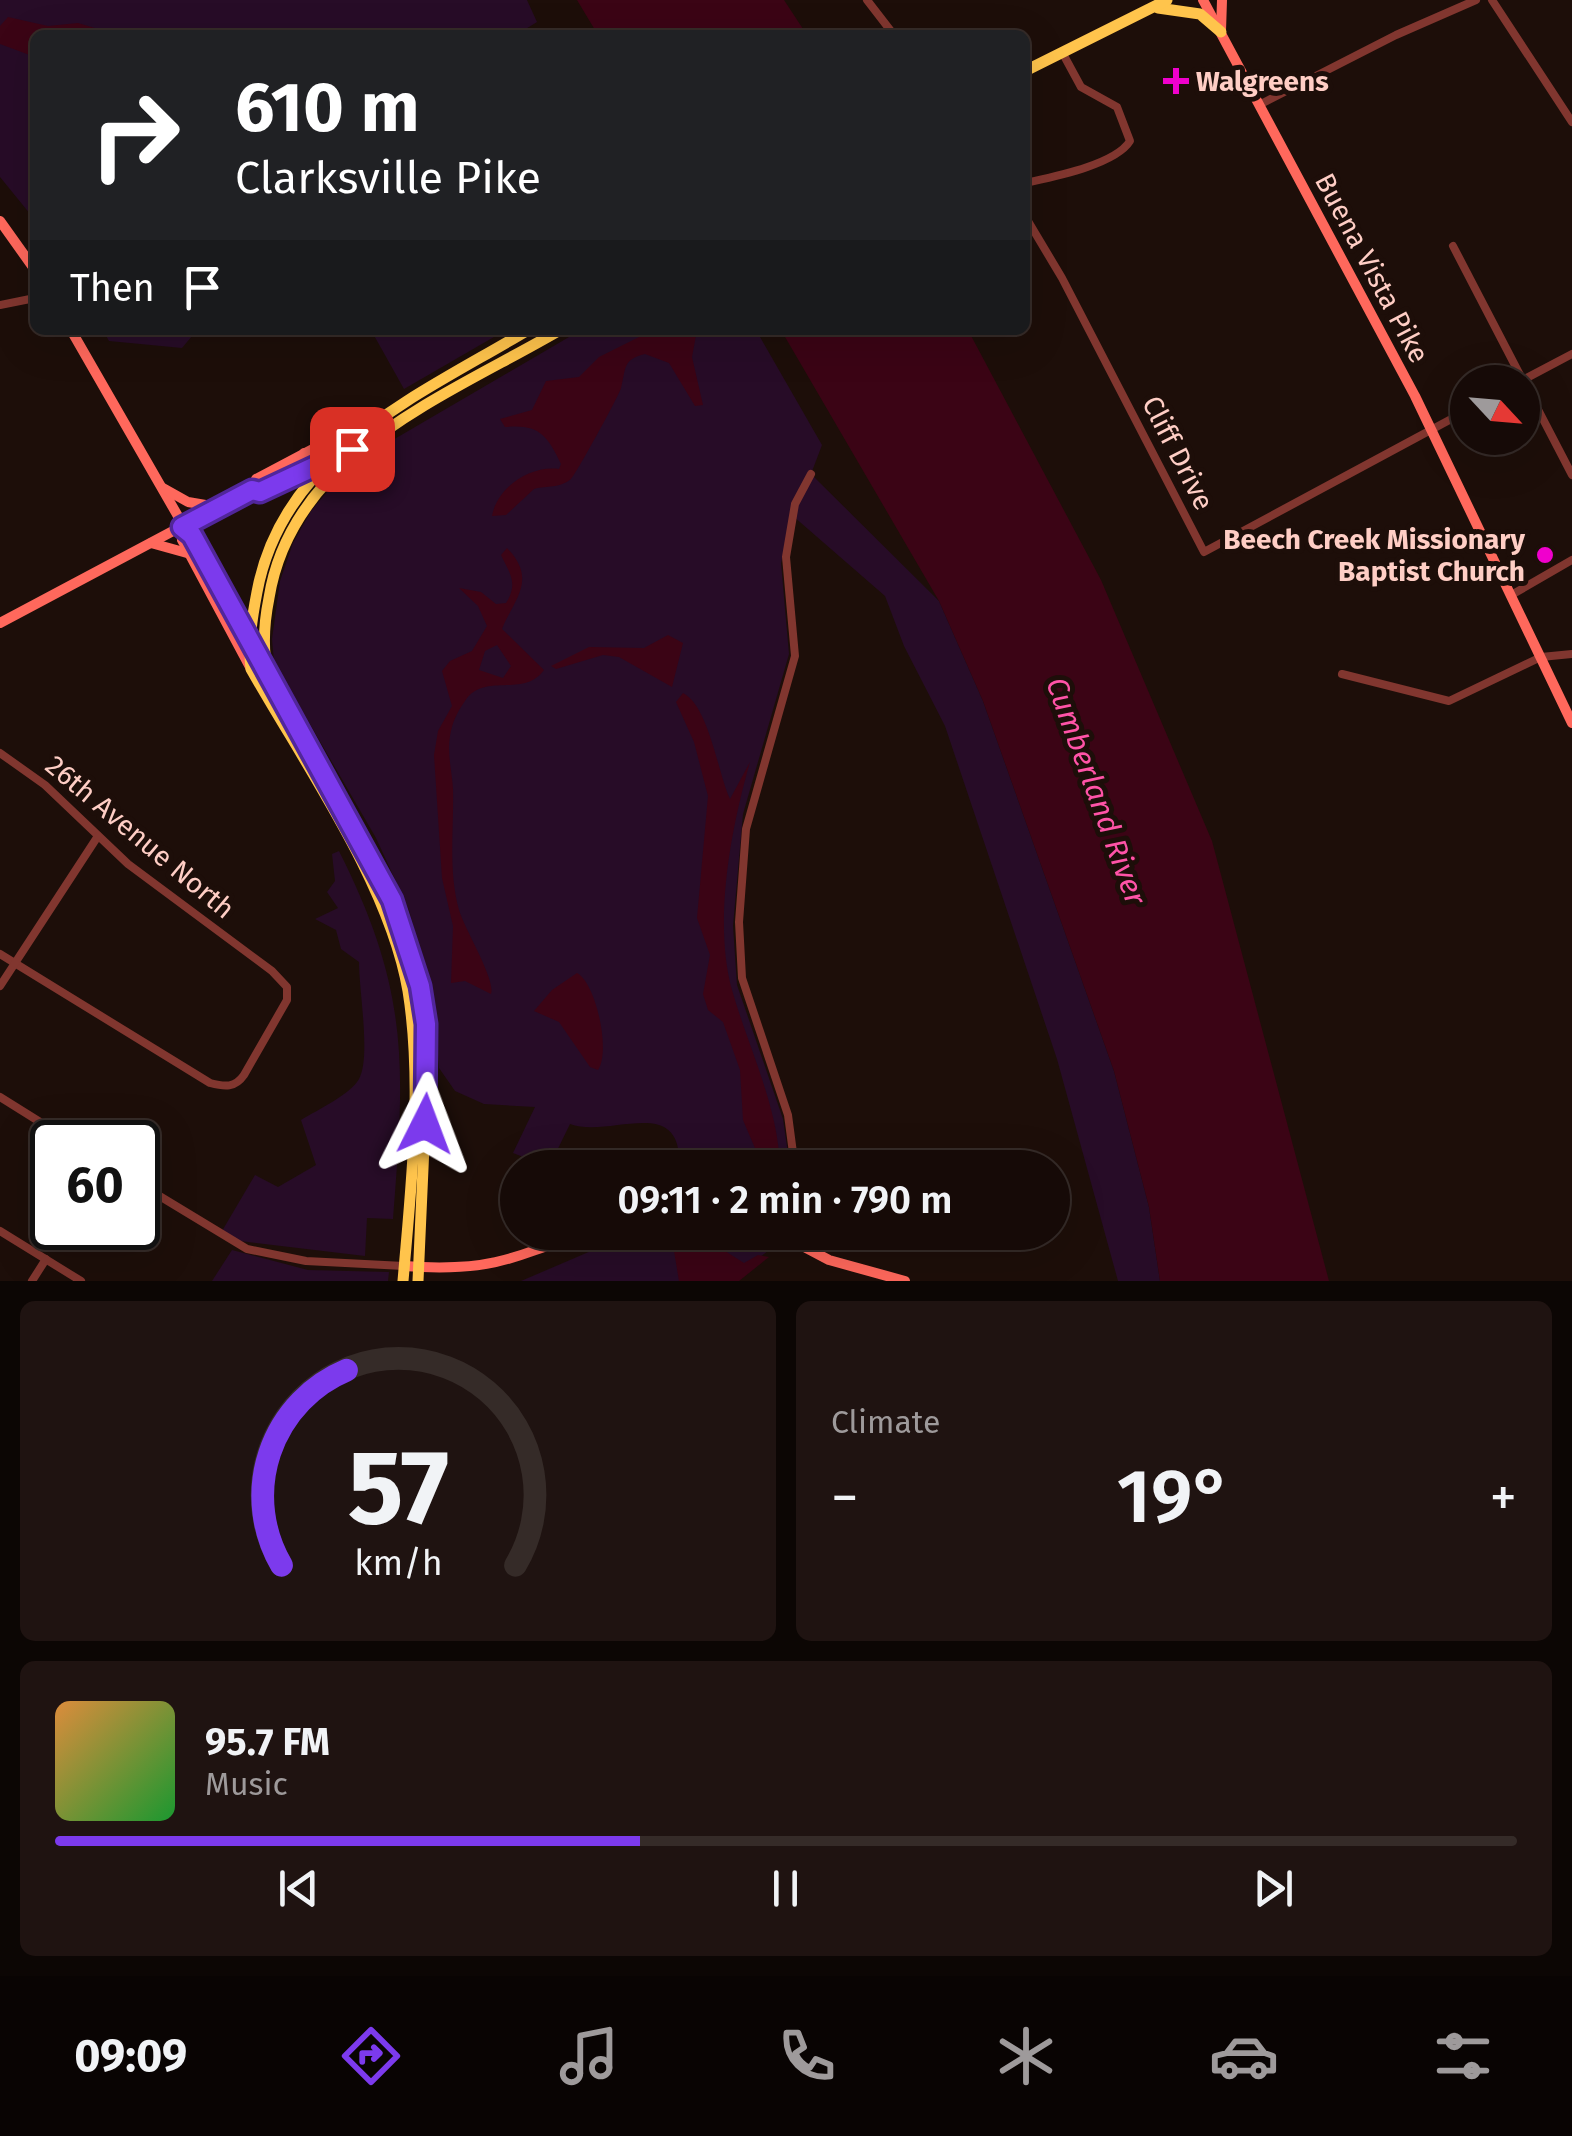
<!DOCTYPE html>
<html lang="en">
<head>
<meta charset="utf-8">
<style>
	body { margin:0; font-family:"Fira Sans",sans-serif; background:#1f1311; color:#f1f3f6; height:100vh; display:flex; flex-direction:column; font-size:38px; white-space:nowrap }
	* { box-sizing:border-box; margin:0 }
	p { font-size:32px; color:#9e9a9b }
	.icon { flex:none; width:55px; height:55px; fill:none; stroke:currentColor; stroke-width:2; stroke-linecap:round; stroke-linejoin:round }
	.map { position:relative; height:1281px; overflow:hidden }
	.drawer { display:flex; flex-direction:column; gap:20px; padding:20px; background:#0c0604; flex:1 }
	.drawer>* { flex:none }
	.top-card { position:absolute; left:30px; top:30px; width:1000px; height:305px; border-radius:15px; box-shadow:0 10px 40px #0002,0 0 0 2px #352b28; background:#202124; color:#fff; overflow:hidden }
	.needle { width:65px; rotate:116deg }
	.controls { position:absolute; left:1450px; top:365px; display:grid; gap:20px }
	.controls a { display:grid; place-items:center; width:90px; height:90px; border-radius:50%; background:#160a07; box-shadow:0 10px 40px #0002,0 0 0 2px #352b28; font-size:50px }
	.speed { position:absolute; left:30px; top:1120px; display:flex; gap:20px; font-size:50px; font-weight:700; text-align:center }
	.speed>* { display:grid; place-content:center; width:130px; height:130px; border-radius:50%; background:#160a07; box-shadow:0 10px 40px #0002,0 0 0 2px #352b28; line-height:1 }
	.speed .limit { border:5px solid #111; border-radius:15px; background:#fff; color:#111 }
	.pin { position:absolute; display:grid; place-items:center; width:85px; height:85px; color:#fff; margin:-42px; border-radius:20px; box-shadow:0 5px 15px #0006 }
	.me { position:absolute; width:110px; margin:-55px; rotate:3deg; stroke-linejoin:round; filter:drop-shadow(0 0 8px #0008) }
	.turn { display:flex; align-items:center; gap:35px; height:210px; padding:0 40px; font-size:45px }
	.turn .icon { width:130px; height:130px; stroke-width:2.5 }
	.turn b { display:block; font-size:70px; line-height:85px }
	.then { display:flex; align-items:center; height:95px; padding:0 40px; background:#0003; gap:20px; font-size:38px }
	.big { font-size:75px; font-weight:600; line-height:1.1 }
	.drawer .card { flex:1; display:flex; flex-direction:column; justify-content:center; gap:15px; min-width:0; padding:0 35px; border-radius:15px; background:#1f1311 }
	.drawer .dial { align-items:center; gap:0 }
	.dial svg { height:260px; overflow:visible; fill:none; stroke:#352b28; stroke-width:7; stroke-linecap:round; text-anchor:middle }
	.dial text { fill:#f1f3f6; stroke:none }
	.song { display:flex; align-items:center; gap:30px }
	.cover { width:120px; height:120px; border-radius:15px; background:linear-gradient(135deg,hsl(30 70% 55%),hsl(130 70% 35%)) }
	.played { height:10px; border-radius:5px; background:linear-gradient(90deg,#7c3aed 40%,#352b28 40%) }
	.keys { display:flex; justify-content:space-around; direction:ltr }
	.heat { display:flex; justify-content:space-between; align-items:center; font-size:55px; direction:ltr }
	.drawer .tiles { flex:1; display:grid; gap:20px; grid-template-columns:1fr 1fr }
	.card:last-child { grid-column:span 2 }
	.trip { position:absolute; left:500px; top:1150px; width:570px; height:100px; border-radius:50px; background:#160a07; box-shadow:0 10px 40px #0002,0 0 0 2px #352b28; font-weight:600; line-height:100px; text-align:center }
	.tabs { display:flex; height:160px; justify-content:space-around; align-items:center; background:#090403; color:#9e9a9b }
	.tabs .icon { width:70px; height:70px }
	.tabs .on { color:#7c3aed }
	.tabs b { font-size:45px; color:#f1f3f6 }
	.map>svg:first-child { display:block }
</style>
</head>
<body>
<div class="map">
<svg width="1572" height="1281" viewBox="0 0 1572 1281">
	<rect width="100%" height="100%" fill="#1d0e09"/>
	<g fill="#270c27">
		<path d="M0,0h527l10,22 -21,13h-481v185l-35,-43z"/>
		<path d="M103,330h94l-15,18 -73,-7z"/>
		<path d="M371,330h135l-102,59z"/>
		<path d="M581,330h175l66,115 -11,29 128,127 44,100 131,370 35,136 11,74h-42l-61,-222 -112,-333 -41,-80 -19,-50 -92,-80 -12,47 8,91 -46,160 -10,112 4,59 46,134 7,48h-111c4,-75 -69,-28 -109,-43l-21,43 -36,-14 22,-46 -51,-3 -29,-13 -16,-23 -5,-64 -25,-94 -33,-72 -102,-176 -2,-23 8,-58 13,-38 18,-32 39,-46z"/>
		<path d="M339,851c71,141 66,215 54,368l-26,-1 -2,38 -125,-15 -18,-10 33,-56 23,12 38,-22 -15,-45c16,-10 49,-25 58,-41 12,-21 0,-88 0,-117l-18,-13 -5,-19 -21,-11 23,-11 -11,-16 8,-11 -3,-27z"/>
		<path d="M633,1233h65l75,14 -44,34h-208z"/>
		<path d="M232,1250l76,20 81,2 -1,9h-176z"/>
	</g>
	<g fill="#3b0415" fill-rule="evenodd">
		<path d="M577,0h207l23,35h-209z"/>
		<path d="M8,17l40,9 30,-3 40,12h-83v22l-35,-13v-18z"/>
		<path d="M653,330h44l-5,27 11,48 -8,1 -26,-43 -24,-9c-23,5 -19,16 -24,34 -2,8 -46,88 -50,91 -13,10 -23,6 -37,10l-28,26 -14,1c5,-29 39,-51 67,-47l2,-5c-14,-30 -23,-40 -56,-37l-5,-8 32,-9 14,-29 33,-4 20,-20z"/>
		<path d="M781,330h187l133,250 111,261 117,440h-169l-11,-74 -35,-136 -131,-370 -44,-100z"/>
		<path d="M507,548c31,32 7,51 -5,81l42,41c-21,29 -60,1 -79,31 -8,11 -13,22 -15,35 -3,18 2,35 3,53 1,41 -5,81 6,121 6,20 37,70 32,84l-26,-13 -14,2 2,-57 -11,-48 -8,-123 4,-24 14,-25 -10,-35 8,-10 22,-10 15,-25 -9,-20 -19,-18 22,4 15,12 10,-1c13,-20 3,-31 -5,-48zM497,645l14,21 -8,12 -24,-8 6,-19z"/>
		<path d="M668,635l15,8 -11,44 -53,-30 -16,-2 -47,14 -5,-3 38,-19 55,1z"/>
		<path d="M683,693c26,13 35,81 47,106l20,-37c-19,66 -37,160 -18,228 17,60 46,115 48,177h-17l-20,-47 -3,-50 -17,-48 -15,-12 -5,-16 7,-39 -13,-37 11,-122 -14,-54 -18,-40z"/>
		<path d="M577,973c19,10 34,78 21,97l-8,-3 -31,-45 -25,-11 18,-21z"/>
		<path d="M702,1243l12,1 30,19 14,-8 11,2 -30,24h-60l-5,-30z"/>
	</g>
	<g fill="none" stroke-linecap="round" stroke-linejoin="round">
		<g stroke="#81362f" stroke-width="8">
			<path d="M867,0l27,35"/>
			<path d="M1492,0l80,122"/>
			<path d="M1259,105l137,-70 80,-35"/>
			<path d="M1025,183c27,-6 90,-18 105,-42l-13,-34 -36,-20 -19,-35"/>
			<path d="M1025,216l37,62 142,274 264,-142"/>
			<path d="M1453,246l119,229"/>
			<path d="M0,305l35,-7"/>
			<path d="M1519,382l53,-28"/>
			<path d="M1513,594l59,-34"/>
			<path d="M1342,674l107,27 92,-44 31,-3"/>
			<path d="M0,753l45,32 83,79 144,107 15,16v13l-43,75c-9,13 -19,12 -34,8l-210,-129"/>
			<path d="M0,986l98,-150"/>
			<path d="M0,1097l72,45"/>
			<path d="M795,1168l-7,-53 -46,-137 -3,-56 7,-93 49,-173 -9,-99 9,-53 16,-30"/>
			<path d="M138,1183l109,66 59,12 98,5"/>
			<path d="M0,1231l81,50"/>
			<path d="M32,1281l14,-22"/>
		</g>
		<g stroke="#ff685c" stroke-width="10">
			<path d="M1203,0l212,396 157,327"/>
			<path d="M1221,31l1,-31"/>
			<path d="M0,221l35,49"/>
			<path d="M71,330l196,341"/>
			<path d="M277,477l23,-13 4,-11"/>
			<path d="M163,488l25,14 29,5"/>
			<path d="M252,490l4,-11 108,-57 8,1"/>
			<path d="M181,527l1,13 69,129"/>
			<path d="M151,543l36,10"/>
			<path d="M0,623l218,-116 110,-48"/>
			<path d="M776,1232l53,28 76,21"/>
			<path d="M404,1266c79,6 106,-5 177,-34"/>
		</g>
		<g stroke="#ffc44c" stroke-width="11">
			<path d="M1158,8l42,6 21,18"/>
			<path d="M1025,71l142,-71"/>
			<path d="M403,1281c8,-95 20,-196 5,-290 -18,-107 -104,-228 -157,-322 -3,-26 1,-51 6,-77 26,-140 161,-196 271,-262"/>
			<path d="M418,1281l10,-225 -8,-70 -28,-86 -124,-227c-6,-25 -4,-50 1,-75 23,-145 178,-202 291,-268"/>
		</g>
	</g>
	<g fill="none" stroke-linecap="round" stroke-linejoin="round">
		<g stroke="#51269a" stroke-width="25">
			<path id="route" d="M352,449l-92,43 -8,-2 -70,37 10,8 200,365 28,86 6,38 -1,100"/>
		</g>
		<use href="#route" stroke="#7c3aed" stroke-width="18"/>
	</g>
	<g fill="#f000cd" stroke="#1d0e09" stroke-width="4">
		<path d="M1171 66h10v10h10v10h-10v10h-10v-10h-10v-10h10z"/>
		<circle cx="1545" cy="555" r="10"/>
	</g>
	<g text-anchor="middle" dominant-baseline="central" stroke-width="10" stroke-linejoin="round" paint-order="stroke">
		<g font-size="28" font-weight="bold" fill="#ffcec5" stroke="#1d0e09" text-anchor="start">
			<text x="1196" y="81">Walgreens</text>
			<text x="1525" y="539" text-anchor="end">Beech Creek Missionary<tspan x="1525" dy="32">Baptist Church</tspan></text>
		</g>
		<g font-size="28" fill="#ffcec5" stroke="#1d0e09">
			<text transform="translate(1372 268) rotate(62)">Buena Vista Pike</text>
			<text transform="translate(1178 453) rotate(63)">Cliff Drive</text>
			<text transform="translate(140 837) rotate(40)">26th Avenue North</text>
		</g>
		<g font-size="30" font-style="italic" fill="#ff53a7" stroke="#1d0e09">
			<text transform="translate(1096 791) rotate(70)">Cumberland River</text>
		</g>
	</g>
</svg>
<div class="controls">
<a><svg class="needle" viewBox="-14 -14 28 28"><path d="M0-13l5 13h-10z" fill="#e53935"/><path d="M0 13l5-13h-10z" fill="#9e9a9b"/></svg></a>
</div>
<div class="speed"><div class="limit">60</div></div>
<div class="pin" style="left:352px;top:449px;background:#d93025"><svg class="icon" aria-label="arrive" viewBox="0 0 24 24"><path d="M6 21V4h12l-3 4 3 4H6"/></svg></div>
<svg class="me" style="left:425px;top:1124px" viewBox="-20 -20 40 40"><path d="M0-17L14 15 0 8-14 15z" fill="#7c3aed" stroke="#fff" stroke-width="4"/></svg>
<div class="trip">09:11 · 2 min · 790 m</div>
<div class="top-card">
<div class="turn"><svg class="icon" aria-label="right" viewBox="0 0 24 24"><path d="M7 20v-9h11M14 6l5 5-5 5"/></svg><div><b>610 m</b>Clarksville Pike</div></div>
<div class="then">Then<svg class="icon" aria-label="arrive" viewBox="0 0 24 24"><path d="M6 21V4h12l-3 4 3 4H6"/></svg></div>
</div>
</div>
<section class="drawer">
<div class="tiles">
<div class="card dial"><svg viewBox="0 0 100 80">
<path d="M14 69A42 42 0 1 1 86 69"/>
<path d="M14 69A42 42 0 0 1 34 9" stroke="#7c3aed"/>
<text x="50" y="56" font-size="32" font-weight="700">57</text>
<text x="50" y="72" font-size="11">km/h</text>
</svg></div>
<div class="card"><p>Climate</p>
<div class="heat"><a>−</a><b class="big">19°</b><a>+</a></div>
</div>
<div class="card">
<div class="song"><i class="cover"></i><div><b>95.7 FM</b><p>Music</p></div></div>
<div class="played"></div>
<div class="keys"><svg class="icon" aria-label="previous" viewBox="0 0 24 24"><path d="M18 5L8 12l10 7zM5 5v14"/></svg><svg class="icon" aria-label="pause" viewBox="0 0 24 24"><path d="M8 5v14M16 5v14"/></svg><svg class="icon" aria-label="next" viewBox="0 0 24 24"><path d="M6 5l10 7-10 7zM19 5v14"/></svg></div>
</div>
</div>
</section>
<nav class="tabs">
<b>09:09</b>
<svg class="icon on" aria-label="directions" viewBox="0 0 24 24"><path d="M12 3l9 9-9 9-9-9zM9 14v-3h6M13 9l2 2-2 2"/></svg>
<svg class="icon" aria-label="music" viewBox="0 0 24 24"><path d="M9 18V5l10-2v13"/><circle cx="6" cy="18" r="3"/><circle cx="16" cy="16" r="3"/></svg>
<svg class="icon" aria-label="phone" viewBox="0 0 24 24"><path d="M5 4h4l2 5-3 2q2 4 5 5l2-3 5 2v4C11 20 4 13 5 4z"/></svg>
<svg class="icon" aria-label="climate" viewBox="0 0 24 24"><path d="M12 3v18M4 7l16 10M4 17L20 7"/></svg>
<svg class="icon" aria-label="car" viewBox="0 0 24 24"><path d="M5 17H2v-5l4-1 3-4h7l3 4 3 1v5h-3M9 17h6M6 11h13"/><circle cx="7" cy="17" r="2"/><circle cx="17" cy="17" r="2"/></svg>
<svg class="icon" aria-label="filters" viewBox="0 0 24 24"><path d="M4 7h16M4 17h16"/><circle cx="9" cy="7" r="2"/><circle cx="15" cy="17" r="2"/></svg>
</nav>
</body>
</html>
